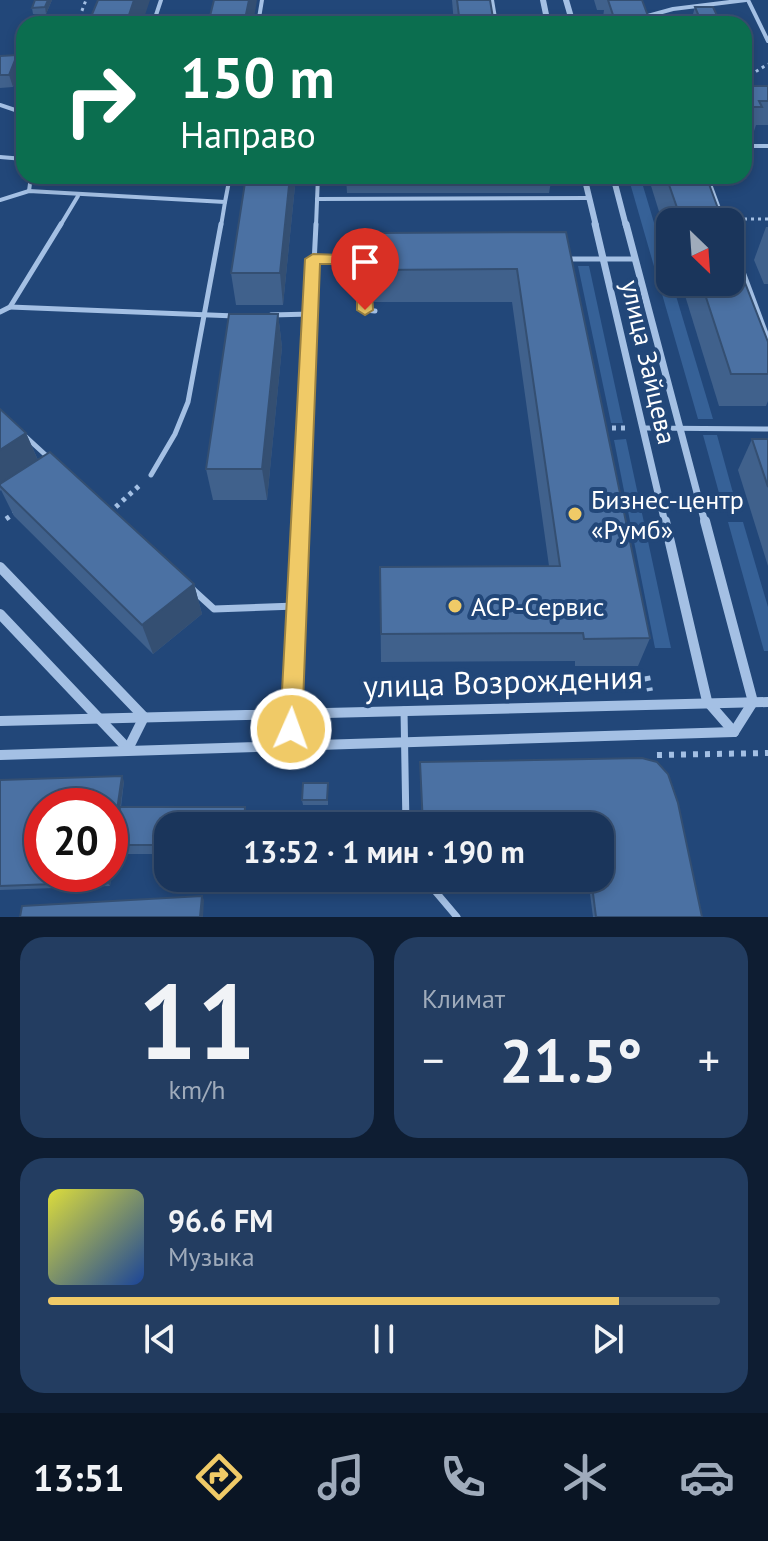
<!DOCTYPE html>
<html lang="ru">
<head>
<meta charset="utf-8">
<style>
	body { margin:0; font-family:"PT Sans",sans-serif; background:#233d61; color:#f1f3f6; height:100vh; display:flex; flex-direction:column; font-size:30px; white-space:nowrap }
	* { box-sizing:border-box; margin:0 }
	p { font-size:26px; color:#9fabbb }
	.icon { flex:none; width:44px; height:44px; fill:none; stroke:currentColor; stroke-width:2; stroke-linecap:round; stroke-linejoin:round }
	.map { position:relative; height:917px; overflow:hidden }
	.sheet { display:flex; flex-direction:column; gap:20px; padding:20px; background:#0e1d32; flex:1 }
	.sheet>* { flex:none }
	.banner { position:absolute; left:16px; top:16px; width:736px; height:168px; border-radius:24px; box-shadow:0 4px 12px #0003,0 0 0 2px #385071; background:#0b6e4f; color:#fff; overflow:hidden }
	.needle { width:52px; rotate:155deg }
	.fabs { position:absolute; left:656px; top:208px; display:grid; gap:16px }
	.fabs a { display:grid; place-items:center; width:88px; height:88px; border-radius:16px; background:#1a355b; box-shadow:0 4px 12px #0003,0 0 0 2px #385071; font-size:40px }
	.speed { position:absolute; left:24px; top:788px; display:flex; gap:16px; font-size:40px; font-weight:700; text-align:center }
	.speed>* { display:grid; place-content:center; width:104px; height:104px; border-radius:50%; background:#1a355b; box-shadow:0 4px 12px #0003,0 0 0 2px #385071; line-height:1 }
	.speed .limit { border:12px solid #d22; background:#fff; color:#111 }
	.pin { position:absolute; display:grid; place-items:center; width:68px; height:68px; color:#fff; margin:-82px -34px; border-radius:50% 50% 50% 0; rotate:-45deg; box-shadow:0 0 8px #0007 }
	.pin .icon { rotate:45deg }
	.me { position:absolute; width:88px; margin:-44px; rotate:2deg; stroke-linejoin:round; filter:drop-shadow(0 0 6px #0008) }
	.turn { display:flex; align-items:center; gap:28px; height:168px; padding:0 32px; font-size:36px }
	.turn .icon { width:104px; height:104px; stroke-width:2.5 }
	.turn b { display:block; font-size:56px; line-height:68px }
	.big { font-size:60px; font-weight:700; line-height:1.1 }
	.sheet .widget { flex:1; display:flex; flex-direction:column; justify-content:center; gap:12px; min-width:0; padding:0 28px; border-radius:24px; background:#233d61 }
	.sheet .dial { align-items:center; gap:0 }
	.dial b { font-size:104px; line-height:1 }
	.song { display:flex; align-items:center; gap:24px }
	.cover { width:96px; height:96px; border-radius:12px; background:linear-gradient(135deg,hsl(60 70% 55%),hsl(220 70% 35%)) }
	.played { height:8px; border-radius:4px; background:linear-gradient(90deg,#f0ca67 85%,#385071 85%) }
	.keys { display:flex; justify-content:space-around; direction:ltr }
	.heat { display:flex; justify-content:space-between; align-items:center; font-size:44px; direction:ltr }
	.sheet .tiles { flex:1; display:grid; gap:20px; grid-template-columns:1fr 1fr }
	.widget:last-child { grid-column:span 2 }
	.trip { position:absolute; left:154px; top:812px; width:460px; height:80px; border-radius:24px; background:#1a355b; box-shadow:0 4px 12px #0003,0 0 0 2px #385071; font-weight:700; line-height:80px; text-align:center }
	.tabs { display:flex; height:128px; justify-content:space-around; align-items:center; background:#0a1524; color:#9fabbb }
	.tabs .icon { width:56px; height:56px }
	.tabs .current { color:#f0ca67 }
	.tabs b { font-size:36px; color:#f1f3f6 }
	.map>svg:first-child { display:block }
</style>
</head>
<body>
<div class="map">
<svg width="768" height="917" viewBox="0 0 768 917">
	<rect width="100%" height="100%" fill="#224779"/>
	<g fill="#366197">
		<path d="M628,176h12l73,243h-15z"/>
		<path d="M578,266h11l34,157h-12z"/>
		<path d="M703,435h14l21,76h-14z"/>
		<path d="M626,439l45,209h-16l-41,-208z"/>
		<path d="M728,522h15l25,85v44h-4z"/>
	</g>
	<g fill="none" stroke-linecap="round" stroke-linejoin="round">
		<g stroke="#a4c0e4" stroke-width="3" stroke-dasharray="3 4" stroke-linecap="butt">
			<path d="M77,24l9,-24"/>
			<path d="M744,79l24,-15"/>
			<path d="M737,219h31"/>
		</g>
		<g stroke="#a4c0e4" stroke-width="5" stroke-dasharray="4 5" stroke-linecap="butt">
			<path d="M603,428h27"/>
			<path d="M109,513l31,-28"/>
			<path d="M6,519l12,-8"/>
		</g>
		<g stroke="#a4c0e4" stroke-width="6" stroke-dasharray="5 7" stroke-linecap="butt">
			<path d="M647,676l3,15"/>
			<path d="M657,755l111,-2"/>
		</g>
		<g stroke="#a4c0e4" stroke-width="4">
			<path d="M492,0l4,24"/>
			<path d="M748,0l20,41"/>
			<path d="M644,17l29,-8 73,-9"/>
			<path d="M153,24l8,-24"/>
			<path d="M258,24l4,-24"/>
			<path d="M0,105l24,8"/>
			<path d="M744,146h24"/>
			<path d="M0,157l24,2"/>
			<path d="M707,176l17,46"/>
			<path d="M29,191l2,-15"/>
			<path d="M317,199l272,-1"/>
			<path d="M0,200l29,-9 196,11 -4,24"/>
			<path d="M225,202l5,-26"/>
			<path d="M60,226l18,-30"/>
			<path d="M316,226l2,-50"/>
		</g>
		<g stroke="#a4c0e4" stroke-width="5">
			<path d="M730,237l38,102"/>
			<path d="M313,259h68"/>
			<path d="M365,259v51l10,1"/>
			<path d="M564,259h71"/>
			<path d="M10,307l225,9"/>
			<path d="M0,312l10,-5 51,-83"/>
			<path d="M271,315l40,-1"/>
			<path d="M643,428l125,1"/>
			<path d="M26,437l24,22"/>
			<path d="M151,475l24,-41 13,-32 33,-178"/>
			<path d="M301,523l15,-299"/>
		</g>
		<g stroke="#a4c0e4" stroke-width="7">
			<path d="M191,588l23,21 82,-3"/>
			<path d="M404,710l2,116"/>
			<path d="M290,745l11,-224"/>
			<path d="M424,878l33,39"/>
		</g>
		<g stroke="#a4c0e4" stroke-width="6">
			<path d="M543,0l5,24"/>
			<path d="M566,0l7,24"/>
			<path d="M584,176l12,50"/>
			<path d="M613,176l13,50"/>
		</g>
		<g stroke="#a4c0e4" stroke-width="7">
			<path d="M595,224l70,299"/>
			<path d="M626,224l79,299"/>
		</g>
		<g stroke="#a4c0e4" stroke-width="10">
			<path d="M665,521l42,180 27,31"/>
			<path d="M705,521l48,181 -19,30"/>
			<path d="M0,567l144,150"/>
			<path d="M0,614l128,135"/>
			<path d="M0,721l768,-19"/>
			<path d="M128,749l16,-32"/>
			<path d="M0,755l734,-23"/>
		</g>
	</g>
	<g fill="#40618c">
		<path d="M35,0h17l-6,14h-13l-1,-6z"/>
		<path d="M452,0h38l4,24h-40z"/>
		<path d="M594,0h48l9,24h-49l2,-14h-7z"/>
		<path d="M695,7l26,17h-23l-5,-10z"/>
		<path d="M0,56l21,12 -8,19 -13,1z"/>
		<path d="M744,86h24v39h-12l-2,6h-10z"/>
		<path d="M296,176l-13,129h-47l-5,-32z"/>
		<path d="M346,176h206l-3,17h-202z"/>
		<path d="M648,176h58l17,46h-53v25z"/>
		<path d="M766,227h2v57h-4l-10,-24z"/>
		<path d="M566,232l84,406 -12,28h-63v-5l-194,1 -1,-95 169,-1 -37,-264h-138v-69z"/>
		<path d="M685,282h45l38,60v59l-2,5h-47l-36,-117z"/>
		<path d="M278,314l4,33 -15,153h-54l-7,-31z"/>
		<path d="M0,409l26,24 12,27 156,124 8,30 -49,40 -139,-138 -13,-26 -1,1z"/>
		<path d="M752,439h16v127l-30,-96z"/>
		<path d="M642,758l60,159h-109l-5,-39h12v-52h-178l-2,-64z"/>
		<path d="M0,780l124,1 -3,26h124l3,9 -80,10v28h-49l-4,-6 -5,38 -110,4z"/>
		<path d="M328,783v22h-25l-1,-5z"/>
	</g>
	<g fill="#344f72">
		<path d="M48,0h4l-6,14 -1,-7z"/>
		<path d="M134,0h16l-8,24h-16z"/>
		<path d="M249,0h8l-4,24h-9z"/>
		<path d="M17,55l4,13 -8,19 -4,-12z"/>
		<path d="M290,176h6l-13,129 -3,-32z"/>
		<path d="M278,314l4,33 -15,153 -5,-31z"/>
		<path d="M26,433l14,32 -40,21v-36z"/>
		<path d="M194,584l8,30 -49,40 -11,-29z"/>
		<path d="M122,776l2,5 -9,64h-1l1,3 -5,38 -3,-4 1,-8h2v-16z"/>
		<path d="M245,807l3,9 -1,10h-3z"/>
		<path d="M202,896l2,4 -1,17h-3z"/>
	</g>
	<g fill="#4b71a3" stroke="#344f72" stroke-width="2">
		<path d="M35,0h13l-3,7 -13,1z"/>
		<path d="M98,0h36l-8,24h-38z"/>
		<path d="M214,0h35l-5,24h-36z"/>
		<path d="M457,0h33l4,24h-34z"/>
		<path d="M608,0h34l9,24h-35z"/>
		<path d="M695,7h18l8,17h-19z"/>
		<path d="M17,55l-8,20h-9v-19z"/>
		<path d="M744,86h24v15h-9l3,6h-18z"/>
		<path d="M246,176h44l-10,97h-49z"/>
		<path d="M666,176h40l17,46h-41z"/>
		<path d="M566,232l84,406 -66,1 -1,-6 -202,1 -1,-67 180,-1 -43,-297 -143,1v-37z"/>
		<path d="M730,257h5l33,85v32h-37l-30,-92h29z"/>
		<path d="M229,314h49l-16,155h-56z"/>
		<path d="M0,409l26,24 -26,17z"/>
		<path d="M752,439h16v48z"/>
		<path d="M50,452l144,132 -52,41 -142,-139v-2z"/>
		<path d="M642,758l15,4 11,12 10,29 24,114h-106l-5,-39h9v-52h-177l-3,-64z"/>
		<path d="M122,776l-12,82v-52h-68v68h66l-1,8 -107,4v-106z"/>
		<path d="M303,783h25l-1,17h-25z"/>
		<path d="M120,807h125l-1,19h-76v19h-54z"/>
		<path d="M202,896l-2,21h-180l2,-11z"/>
	</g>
	<path fill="#f0ca67" stroke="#9c8343" stroke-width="2" d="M313,254l57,2 3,54 -8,5 -8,-5v-46h-37l-18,465 -3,8 -8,3 -8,-3 -3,-8 25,-470z"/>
	<g fill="#f0ca67" stroke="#224779" stroke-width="3">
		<circle cx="575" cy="514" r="8"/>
		<circle cx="455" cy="606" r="8"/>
	</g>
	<g text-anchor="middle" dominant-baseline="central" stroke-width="8" stroke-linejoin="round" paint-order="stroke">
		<g font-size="26" fill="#fff" stroke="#224779">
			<text transform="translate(649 362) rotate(77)">улица Зайцева</text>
		</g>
		<g font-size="26" fill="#fff" stroke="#224779" text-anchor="start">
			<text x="591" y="499">Бизнес-центр<tspan x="591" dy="30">«Румб»</tspan></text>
			<text x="471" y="606">АСР-Сервис</text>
		</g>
		<g font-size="32" fill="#fff" stroke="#224779">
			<text transform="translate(503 681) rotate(-2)">улица Возрождения</text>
		</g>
	</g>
</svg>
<div class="fabs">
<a><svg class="needle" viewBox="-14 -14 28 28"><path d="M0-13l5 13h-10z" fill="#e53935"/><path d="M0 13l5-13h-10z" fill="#9fabbb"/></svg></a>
</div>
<div class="speed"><div class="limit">20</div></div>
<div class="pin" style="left:365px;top:310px;background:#d93025"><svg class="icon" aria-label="arrive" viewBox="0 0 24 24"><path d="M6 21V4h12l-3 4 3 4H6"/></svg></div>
<svg class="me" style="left:291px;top:729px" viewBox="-20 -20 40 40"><circle r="17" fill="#f0ca67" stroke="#fff" stroke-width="3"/><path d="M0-11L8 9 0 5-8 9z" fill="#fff"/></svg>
<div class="trip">13:52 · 1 мин · 190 m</div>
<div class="banner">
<div class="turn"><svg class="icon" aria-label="right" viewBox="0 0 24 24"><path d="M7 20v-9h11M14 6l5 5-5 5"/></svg><div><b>150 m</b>Направо</div></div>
</div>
</div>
<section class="sheet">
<div class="tiles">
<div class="widget dial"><b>11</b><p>km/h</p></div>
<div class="widget"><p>Климат</p>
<div class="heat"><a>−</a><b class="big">21.5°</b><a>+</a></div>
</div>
<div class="widget">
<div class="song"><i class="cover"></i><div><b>96.6 FM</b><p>Музыка</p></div></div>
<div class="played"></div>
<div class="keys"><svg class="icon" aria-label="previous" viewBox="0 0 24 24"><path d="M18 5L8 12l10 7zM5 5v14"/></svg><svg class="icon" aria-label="pause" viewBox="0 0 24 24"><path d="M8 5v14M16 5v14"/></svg><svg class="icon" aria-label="next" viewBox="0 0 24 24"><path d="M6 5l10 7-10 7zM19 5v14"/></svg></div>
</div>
</div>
</section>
<nav class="tabs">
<b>13:51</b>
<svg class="icon current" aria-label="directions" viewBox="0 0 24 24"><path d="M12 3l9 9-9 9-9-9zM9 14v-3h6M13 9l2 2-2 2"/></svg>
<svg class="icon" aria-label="music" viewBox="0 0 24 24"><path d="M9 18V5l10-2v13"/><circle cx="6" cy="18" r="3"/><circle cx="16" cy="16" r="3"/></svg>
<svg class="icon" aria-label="phone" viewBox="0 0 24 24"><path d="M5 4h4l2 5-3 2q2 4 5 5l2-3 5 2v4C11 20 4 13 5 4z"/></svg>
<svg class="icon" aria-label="climate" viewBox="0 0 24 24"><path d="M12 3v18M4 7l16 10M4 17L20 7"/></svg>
<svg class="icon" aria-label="car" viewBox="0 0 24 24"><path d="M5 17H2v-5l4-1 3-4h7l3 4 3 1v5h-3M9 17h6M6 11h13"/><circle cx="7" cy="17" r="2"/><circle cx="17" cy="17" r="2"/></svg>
</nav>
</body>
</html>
